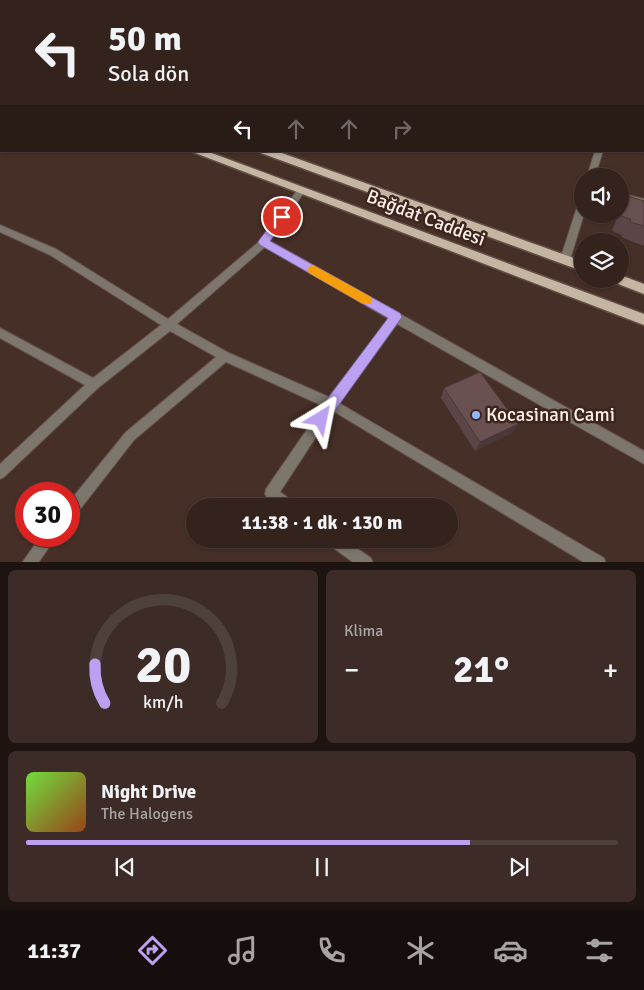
<!DOCTYPE html>
<html lang="tr">
<head>
<meta charset="utf-8">
<style>
	body { margin:0; font-family:Signika,sans-serif; background:#3c2b26; color:#f1f3f6; height:100vh; display:flex; flex-direction:column; font-size:19px; white-space:nowrap }
	* { box-sizing:border-box; margin:0 }
	p { font-size:16px; color:#a9a4a4 }
	.icon { flex:none; width:28px; height:28px; fill:none; stroke:currentColor; stroke-width:2; stroke-linecap:round; stroke-linejoin:round }
	.map { position:relative; height:562px; overflow:hidden }
	.details { display:flex; flex-direction:column; gap:8px; padding:8px; background:#1d1310; flex:1 }
	.details>* { flex:none }
	.hud { position:absolute; left:0px; top:0px; width:645px; height:152px; box-shadow:0 1px 4px #0004,0 0 0 1px #4e403b; background:#34231d; color:#f1f3f6; overflow:hidden }
	.buttons { position:absolute; left:574px; top:168px; display:grid; gap:10px }
	.buttons a { display:grid; place-items:center; width:55px; height:55px; border-radius:50%; background:#34231d; box-shadow:0 1px 4px #0004,0 0 0 1px #4e403b; font-size:25px }
	.speed { position:absolute; left:15px; top:482px; display:flex; gap:10px; font-size:25px; font-weight:700; text-align:center }
	.speed>* { display:grid; place-content:center; width:65px; height:65px; border-radius:50%; background:#34231d; box-shadow:0 1px 4px #0004,0 0 0 1px #4e403b; line-height:1 }
	.speed .limit { border:8px solid #d22; background:#fff; color:#111 }
	.pin { position:absolute; display:grid; place-items:center; width:42px; height:42px; color:#fff; margin:-21px; border:2px solid #fff; border-radius:50%; box-shadow:0 1px 5px #0007 }
	.me { position:absolute; width:55px; margin:-28px; rotate:35deg; stroke-linejoin:round; filter:drop-shadow(0 0 4px #0008) }
	.turn { display:flex; align-items:center; gap:18px; height:105px; padding:0 25px; font-size:22px }
	.turn .icon { width:65px; height:65px; stroke-width:2.5 }
	.turn b { display:block; font-size:35px; line-height:42px }
	.lanes { display:flex; align-items:center; height:48px; padding:0 25px; background:#0003; justify-content:center; gap:25px; direction:ltr }
	.lanes .off { opacity:.35 }
	.big { font-size:38px; font-weight:700; line-height:1.1 }
	.details .widget { flex:1; display:flex; flex-direction:column; justify-content:center; gap:8px; min-width:0; padding:0 18px; border-radius:8px; background:#3c2b26 }
	.details .dial { align-items:center; gap:0 }
	.dial svg { height:130px; overflow:visible; fill:none; stroke:#4e403b; stroke-width:7; stroke-linecap:round; text-anchor:middle }
	.dial text { fill:#f1f3f6; stroke:none }
	.song { display:flex; align-items:center; gap:15px }
	.cover { width:60px; height:60px; border-radius:8px; background:linear-gradient(135deg,hsl(100 70% 55%),hsl(20 70% 35%)) }
	.played { height:5px; border-radius:2px; background:linear-gradient(90deg,#bca0f2 75%,#4e403b 75%) }
	.keys { display:flex; justify-content:space-around; direction:ltr }
	.heat { display:flex; justify-content:space-between; align-items:center; font-size:28px; direction:ltr }
	.details .tiles { flex:1; display:grid; gap:8px; grid-template-columns:1fr 1fr }
	.widget:last-child { grid-column:span 2 }
	.trip { position:absolute; left:186px; top:498px; width:272px; height:50px; border-radius:25px; background:#34231d; box-shadow:0 1px 4px #0004,0 0 0 1px #4e403b; font-weight:700; line-height:50px; text-align:center }
	.tab-bar { display:flex; height:80px; justify-content:space-around; align-items:center; background:#150e0c; color:#a9a4a4 }
	.tab-bar .icon { width:35px; height:35px }
	.tab-bar .on { color:#bca0f2 }
	.tab-bar b { font-size:22px; color:#f1f3f6 }
	.map>svg:first-child { display:block }
</style>
</head>
<body>
<div class="map">
<svg width="644" height="563" viewBox="0 0 644 563">
	<rect width="100%" height="100%" fill="#462f27"/>
	<g fill="none" stroke-linecap="round" stroke-linejoin="round">
		<g stroke="#634e46" stroke-width="2">
			<g id="service">
				<path d="M407,0h5l-1,1h-4z"/>
				<path d="M620,193l24,6v4l-24,-6z"/>
			</g>
		</g>
		<g stroke="#634e46" stroke-width="2">
			<g id="minor">
				<path d="M605,0h8l1,1h-8z"/>
				<path d="M595,151h8l-8,25h-8z"/>
				<path d="M301,188l4,3 -35,50 374,210v13l-247,-140 -58,79 265,155 2,5h-21l-252,-152 -53,81 13,9 1,5c-12,0 -24,1 -29,-12l1,-5 57,-83 -97,-44 -92,78 -60,77 -5,1v-16l57,-70 90,-75 -46,-26 -72,57 -94,89 -4,2v-15l85,-79 -85,-47v-10l93,50 68,-53 -111,-70 -50,-23v-7l56,24 112,70 93,-79 37,-51zM265,247l124,72 -60,78 -100,-44 -52,-29z"/>
				<path d="M582,201l2,13 -14,46 -5,4 -5,-4 18,-56z"/>
				<path d="M41,536h16l-19,27h-16z"/>
				<path d="M326,539h18l27,19 2,5h-19l-26,-19z"/>
			</g>
		</g>
		<g stroke="#634e46" stroke-width="3">
			<g id="primary">
				<path d="M0,61l1,1v6l-1,-1z"/>
				<path d="M0,92l1,1v6h-1z"/>
				<path d="M190,151h16l438,163v11z"/>
				<path d="M260,151h16l306,110v10l-321,-118z"/>
				<path d="M620,275l24,9v10l-31,-12 -2,-3h9z"/>
			</g>
		</g>
		<use href="#service" fill="#7d766d" fill-rule="evenodd"/>
		<use href="#minor" fill="#7d766d" fill-rule="evenodd"/>
		<use href="#primary" fill="#c5b5a3" fill-rule="evenodd"/>
	</g>
	<g fill="#5c4547">
		<rect x="418" y="0" width="51" height="1"/>
		<path d="M628,196l16,5v45l-23,-9 1,-2 -10,-4 6,-17h2v-5z"/>
		<path d="M444,388l74,36 -6,9 -37,18 -34,-53z"/>
	</g>
	<g fill="#4b3839">
		<path d="M449,0h20v1h-25z"/>
		<path d="M518,424l-6,9 -37,18 5,-9z"/>
	</g>
	<g fill="#6b5052" stroke="#4b3839">
		<path d="M428,0h21l-5,1h-15z"/>
		<path d="M628,196l16,5v25l-14,-4 1,-3 -10,-3z"/>
		<path d="M480,372l38,52 -38,18 -36,-54z"/>
	</g>
	<path fill="#bca0f2" stroke="#7a689d" d="M282,213l6,4 -18,24 130,72 2,4 -76,106 -5,2 -5,-2 -2,-4 2,-5 72,-96 -128,-73 -2,-3 2,-3 19,-25z"/>
	<path fill="#f59e0b" d="M313,265l58,32 1,3 -1,4h-8l-54,-31 -2,-3 2,-3z"/>
	<circle fill="#91b8fd" stroke="#3b251d" stroke-width="2" cx="476" cy="415" r="5"/>
	<g text-anchor="middle" dominant-baseline="central" stroke-width="5" stroke-linejoin="round" paint-order="stroke">
		<g font-size="19" fill="#fdeee8" stroke="#3b251d">
			<text transform="translate(426 218) rotate(21)">Bağdat Caddesi</text>
		</g>
		<g font-size="19" fill="#fdeee8" stroke="#3b251d" text-anchor="start">
			<text x="486" y="415">Kocasinan Cami</text>
		</g>
	</g>
</svg>
<div class="buttons">
<a><svg class="icon" aria-label="sound" viewBox="0 0 24 24"><path d="M4 9h4l5-4v14l-5-4H4zM17 9q2 3 0 6"/></svg></a>
<a><svg class="icon" aria-label="layers" viewBox="0 0 24 24"><path d="M12 4l9 5-9 5-9-5zM3 14l9 5 9-5"/></svg></a>
</div>
<div class="speed"><div class="limit">30</div></div>
<div class="pin" style="left:282px;top:217px;background:#d93025"><svg class="icon" aria-label="arrive" viewBox="0 0 24 24"><path d="M6 21V4h12l-3 4 3 4H6"/></svg></div>
<svg class="me" style="left:321px;top:419px" viewBox="-20 -20 40 40"><path d="M0-17L14 15 0 8-14 15z" fill="#bca0f2" stroke="#fff" stroke-width="4"/></svg>
<div class="trip">11:38 · 1 dk · 130 m</div>
<div class="hud">
<div class="turn"><svg class="icon" aria-label="left" viewBox="0 0 24 24"><path d="M17 20v-9H6M10 6l-5 5 5 5"/></svg><div><b>50 m</b>Sola dön</div></div>
<div class="lanes"><svg class="icon" aria-label="left" viewBox="0 0 24 24"><path d="M17 20v-9H6M10 6l-5 5 5 5"/></svg><svg class="icon off" aria-label="ahead" viewBox="0 0 24 24"><path d="M12 20V5M6 11l6-6 6 6"/></svg><svg class="icon off" aria-label="ahead" viewBox="0 0 24 24"><path d="M12 20V5M6 11l6-6 6 6"/></svg><svg class="icon off" aria-label="right" viewBox="0 0 24 24"><path d="M7 20v-9h11M14 6l5 5-5 5"/></svg></div>
</div>
</div>
<section class="details">
<div class="tiles">
<div class="widget dial"><svg viewBox="0 0 100 80">
<path d="M14 69A42 42 0 1 1 86 69"/>
<path d="M14 69A42 42 0 0 1 8 45" stroke="#bca0f2"/>
<text x="50" y="56" font-size="32" font-weight="700">20</text>
<text x="50" y="72" font-size="11">km/h</text>
</svg></div>
<div class="widget"><p>Klima</p>
<div class="heat"><a>−</a><b class="big">21°</b><a>+</a></div>
</div>
<div class="widget">
<div class="song"><i class="cover"></i><div><b>Night Drive</b><p>The Halogens</p></div></div>
<div class="played"></div>
<div class="keys"><svg class="icon" aria-label="previous" viewBox="0 0 24 24"><path d="M18 5L8 12l10 7zM5 5v14"/></svg><svg class="icon" aria-label="pause" viewBox="0 0 24 24"><path d="M8 5v14M16 5v14"/></svg><svg class="icon" aria-label="next" viewBox="0 0 24 24"><path d="M6 5l10 7-10 7zM19 5v14"/></svg></div>
</div>
</div>
</section>
<nav class="tab-bar">
<b>11:37</b>
<svg class="icon on" aria-label="directions" viewBox="0 0 24 24"><path d="M12 3l9 9-9 9-9-9zM9 14v-3h6M13 9l2 2-2 2"/></svg>
<svg class="icon" aria-label="music" viewBox="0 0 24 24"><path d="M9 18V5l10-2v13"/><circle cx="6" cy="18" r="3"/><circle cx="16" cy="16" r="3"/></svg>
<svg class="icon" aria-label="phone" viewBox="0 0 24 24"><path d="M5 4h4l2 5-3 2q2 4 5 5l2-3 5 2v4C11 20 4 13 5 4z"/></svg>
<svg class="icon" aria-label="climate" viewBox="0 0 24 24"><path d="M12 3v18M4 7l16 10M4 17L20 7"/></svg>
<svg class="icon" aria-label="car" viewBox="0 0 24 24"><path d="M5 17H2v-5l4-1 3-4h7l3 4 3 1v5h-3M9 17h6M6 11h13"/><circle cx="7" cy="17" r="2"/><circle cx="17" cy="17" r="2"/></svg>
<svg class="icon" aria-label="filters" viewBox="0 0 24 24"><path d="M4 7h16M4 17h16"/><circle cx="9" cy="7" r="2"/><circle cx="15" cy="17" r="2"/></svg>
</nav>
</body>
</html>
